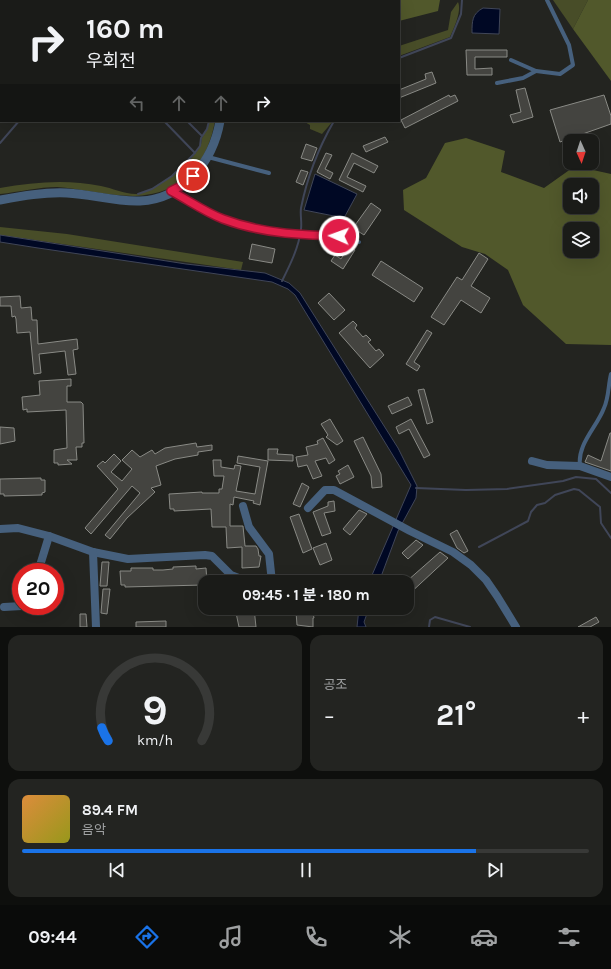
<!DOCTYPE html>
<html lang="ko">
<head>
<meta charset="utf-8">
<style>
	body { margin:0; font-family:Karla,"Noto Sans KR",sans-serif; background:#232421; color:#f1f3f6; height:100vh; display:flex; flex-direction:column; font-size:15px; white-space:nowrap }
	* { box-sizing:border-box; margin:0 }
	p { font-size:13px; color:#9fa1a2 }
	.icon { flex:none; width:22px; height:22px; fill:none; stroke:currentColor; stroke-width:2; stroke-linecap:round; stroke-linejoin:round }
	.map { position:relative; height:627px; overflow:hidden }
	.panel { display:flex; flex-direction:column; gap:8px; padding:8px; background:#0e0f0d; flex:1 }
	.panel>* { flex:none }
	.top-card { position:absolute; left:0px; top:0px; width:400px; height:122px; box-shadow:0 4px 16px #0002,0 0 0 1px #383937; background:#1a1b18; color:#f1f3f6; overflow:hidden }
	.needle { width:26px; rotate:177deg }
	.buttons { position:absolute; left:563px; top:134px; display:grid; gap:8px }
	.buttons a { display:grid; place-items:center; width:36px; height:36px; border-radius:8px; background:#1a1b18; box-shadow:0 4px 16px #0002,0 0 0 1px #383937; font-size:20px }
	.speed { position:absolute; left:12px; top:563px; display:flex; gap:8px; font-size:20px; font-weight:700; text-align:center }
	.speed>* { display:grid; place-content:center; width:52px; height:52px; border-radius:50%; background:#1a1b18; box-shadow:0 4px 16px #0002,0 0 0 1px #383937; line-height:1 }
	.speed .limit { border:6px solid #d22; background:#fff; color:#111 }
	.pin { position:absolute; display:grid; place-items:center; width:34px; height:34px; color:#fff; margin:-17px; border:2px solid #fff; border-radius:50%; box-shadow:0 1px 4px #0007 }
	.me { position:absolute; width:44px; margin:-22px; rotate:272deg; stroke-linejoin:round; filter:drop-shadow(0 0 3px #0008) }
	.turn { display:flex; align-items:center; gap:14px; height:84px; padding:0 20px; font-size:18px }
	.turn .icon { width:52px; height:52px; stroke-width:2.5 }
	.turn b { display:block; font-size:28px; line-height:34px }
	.lanes { display:flex; align-items:center; height:38px; padding:0 20px; background:#0003; justify-content:center; gap:20px; direction:ltr }
	.lanes .off { opacity:.35 }
	.big { font-size:30px; font-weight:700; line-height:1.1 }
	.panel .card { flex:1; display:flex; flex-direction:column; justify-content:center; gap:6px; min-width:0; padding:0 14px; border-radius:12px; background:#232421 }
	.panel .dial { align-items:center; gap:0 }
	.dial svg { height:104px; overflow:visible; fill:none; stroke:#383937; stroke-width:7; stroke-linecap:round; text-anchor:middle }
	.dial text { fill:#f1f3f6; stroke:none }
	.song { display:flex; align-items:center; gap:12px }
	.cover { width:48px; height:48px; border-radius:6px; background:linear-gradient(135deg,hsl(30 70% 55%),hsl(60 70% 35%)) }
	.played { height:4px; border-radius:2px; background:linear-gradient(90deg,#1a73e8 80%,#383937 80%) }
	.keys { display:flex; justify-content:space-around; direction:ltr }
	.heat { display:flex; justify-content:space-between; align-items:center; font-size:22px; direction:ltr }
	.panel .tiles { flex:1; display:grid; gap:8px; grid-template-columns:1fr 1fr }
	.card:last-child { grid-column:span 2 }
	.trip { position:absolute; left:198px; top:575px; width:216px; height:40px; border-radius:12px; background:#1a1b18; box-shadow:0 4px 16px #0002,0 0 0 1px #383937; font-weight:700; line-height:40px; text-align:center }
	.menu { display:flex; height:64px; justify-content:space-around; align-items:center; background:#0a0b0a; color:#9fa1a2 }
	.menu .icon { width:28px; height:28px }
	.menu .current { color:#1a73e8 }
	.menu b { font-size:18px; color:#f1f3f6 }
	.map>svg:first-child { display:block }
</style>
</head>
<body>
<div class="map">
<svg width="611" height="627" viewBox="0 0 611 627">
	<rect width="100%" height="100%" fill="#232420"/>
	<g fill="#484d28">
		<path d="M553,0h35l-15,29z"/>
		<path d="M458,2c4,9 -4,26 -8,35l-51,19v-10l49,-16 3,-18z"/>
		<path d="M209,121h6c-7,38 -28,69 -70,74 -23,4 -62,-6 -88,-8 -18,0 -38,5 -57,7v-6c34,-6 67,-9 101,-2 11,2 23,8 35,8 16,0 58,-33 64,-48 2,-2 1,-6 2,-8 3,-7 6,-10 7,-17z"/>
		<path d="M303,121h30l-11,13 -12,-5v-4z"/>
		<path d="M0,227l67,7 176,28 -2,8 -241,-35z"/>
	</g>
	<g fill="#51582b" fill-rule="evenodd">
		<path d="M298,0h142l-2,11 -39,10v-20z"/>
		<path d="M588,0h23v81l-38,-52z"/>
		<path d="M466,138l39,13 -4,21 43,16 31,-22 36,8v171l-45,-1 -43,-39 -15,-35 -23,-16 -23,-7 -58,-37 -1,-20 23,-12 19,-35zM570,185h22v22h-22zM570,229h22v22h-22z"/>
	</g>
	<g fill="#000824" stroke="#404658">
		<path d="M483,8l17,1 -1,25 -27,-1c0,-12 0,-19 11,-25z"/>
		<path d="M315,174l42,20 -13,24 -40,-8z"/>
		<path d="M0,235l186,29 79,9 24,10 11,10 98,155 19,38 -1,12 -18,33 -19,51h-10l42,-97 -116,-190 -7,-6 -16,-7 -234,-34 -38,-6z"/>
		<path d="M359,608h10l-5,14 2,5h-9z"/>
	</g>
	<g fill="none" stroke-linecap="round" stroke-linejoin="round">
		<g stroke="#404658" stroke-width="2">
			<path d="M62,0l1,1"/>
			<path d="M68,0l1,1"/>
			<path d="M293,0l3,1"/>
			<path d="M99,1v-1"/>
			<path d="M156,1v-1"/>
			<path d="M191,1v-1"/>
			<path d="M200,1l1,-1"/>
			<path d="M0,21h1"/>
			<path d="M399,58l52,-20 10,-24 1,-14"/>
			<path d="M164,121l31,32"/>
			<path d="M187,121l15,15"/>
			<path d="M0,143l19,-22"/>
			<path d="M138,194l14,-5 20,-13 22,-22 6,-8 1,-8 6,-9 2,-8"/>
			<path d="M282,281c8,-16 17,-34 19,-52 1,-7 -1,-14 0,-21 6,-30 18,-61 33,-87"/>
			<path d="M416,488l50,2 41,-1 56,-8 13,-4 20,2 15,14"/>
			<path d="M479,547l49,-26 3,-9 6,-7 8,-2 10,-8 19,-6 5,1 21,17 1,16 10,15"/>
			<path d="M429,627l1,-7 5,-3 35,10"/>
		</g>
	</g>
	<g fill="#444440" stroke="#898a85">
		<path d="M466,50h41v7h-32v12l17,-1v7h-25z"/>
		<path d="M432,72l4,11 -37,15v-8l27,-11 -1,-5z"/>
		<path d="M525,88l8,29 -20,6 -3,-8 11,-3 -5,-22z"/>
		<path d="M449,95l1,2 5,-2 3,6 -53,27 -4,-8z"/>
		<path d="M604,95l7,21v8l-51,18 -10,-32z"/>
		<path d="M385,137l3,5 -22,10 -3,-6z"/>
		<path d="M306,144l11,4 -5,13 -11,-3z"/>
		<path d="M326,153l6,2 -7,14 8,4 -3,6 -13,-7z"/>
		<path d="M352,153l26,13 -4,7 -20,-10 -7,14 19,9 -3,6 -24,-12z"/>
		<path d="M301,170l7,2 -5,13 -7,-3z"/>
		<path d="M371,203l10,7 -17,25 -11,-7z"/>
		<path d="M252,244l23,5 -3,14 -23,-4z"/>
		<path d="M349,246l6,4 -12,19 -12,-8 4,-6 6,4z"/>
		<path d="M479,253l9,6 -17,27 19,12 -9,15 -20,-13 -17,25 -13,-8 26,-40 5,3z"/>
		<path d="M381,261l42,27 -9,14 -42,-27z"/>
		<path d="M329,293l16,17 -11,10 -16,-17z"/>
		<path d="M20,296l1,12 10,-1 1,13h5l1,24 39,-5 1,10 -5,1 3,24 -8,1 -3,-24 -26,3 2,19 -7,1 -4,-42 -13,1 -1,-14 -1,-3 -3,1 -1,-11h-11v-9z"/>
		<path d="M353,321l4,4 -2,3 8,9 3,-2 5,5 -3,2 8,9 3,-2 5,6 -14,13 -31,-35z"/>
		<path d="M427,330l5,3 -18,29 6,4 -3,5 -11,-7z"/>
		<path d="M71,379v7h-4v16h14l2,2 1,39h-2v4h-6l1,13h-10l5,4 -14,1v-2h-4v-13l13,-2 -1,-38 -39,2v-3l-4,1 -1,-13 18,-2 -1,-14z"/>
		<path d="M424,389l9,33 -6,2 -9,-34z"/>
		<path d="M408,397l4,8 -20,9 -4,-8z"/>
		<path d="M330,419l13,22 -6,4 -11,-8 2,-2 -7,-11z"/>
		<path d="M411,419l19,36 -6,3 -15,-29 -10,5 -3,-7z"/>
		<path d="M0,427l14,1 1,13 -15,3z"/>
		<path d="M610,433h1v38l-26,-9 3,-7 13,6z"/>
		<path d="M363,437l18,37 1,13 -10,1 -1,-12 -17,-35z"/>
		<path d="M323,438l12,22 -6,4 -3,-6 -11,3 7,15 -9,3 -6,-14 -9,2 -2,-10 12,-2 -2,-8 12,-3 -1,-3z"/>
		<path d="M196,443l1,4 15,-2v5l-14,2v3l-23,4 -19,7 5,19 -10,3 4,4 -28,26 -17,21 -5,-4 35,-42 -8,-7 -41,48 -6,-6 33,-39 -21,-23 6,-5 2,2 9,-9 7,7 -10,11 11,9 10,-12 -10,-9 10,-10 8,7 12,-7 3,4 10,-6z"/>
		<path d="M268,449h10l-1,5 16,1v6l-25,-1z"/>
		<path d="M238,456l30,5 -8,44 -7,-2 1,-2 -20,-4 -1,8 -3,-1v22h13l2,20h11l2,3 1,7h2l-2,11 -17,1v-21l-15,1 -1,-21h-14l-1,-18 -37,2v-2h-4l-1,-15 33,-2v1h17v-4h3l2,-13h-10l-1,-16h8v7l13,2 1,-4 6,1 -5,25 19,3 5,-27 -23,-4z"/>
		<path d="M348,465l6,12 -14,7 -4,-8 4,-2 -2,-3z"/>
		<path d="M41,478v2h4v12l-3,1v2l-38,1v-2h-4v-15z"/>
		<path d="M302,483l7,4 -9,20 -7,-3z"/>
		<path d="M334,501l1,10 -11,2 7,20 -9,3 -9,-24 15,-6v-4z"/>
		<path d="M359,510l8,4 -17,21 -7,-6z"/>
		<path d="M299,514l13,35 -9,4 -13,-36z"/>
		<path d="M457,530l11,21 -4,2 -7,-5 -7,-14z"/>
		<path d="M416,540l7,5 -15,14 -6,-6z"/>
		<path d="M326,543l6,17 -12,5 -7,-17z"/>
		<path d="M440,552l8,6 -41,38v-15z"/>
		<path d="M102,562h7l-2,24h-7z"/>
		<path d="M196,566v3l10,-1 1,14 -4,1v2l-78,2v-2h-4l-1,-14h11v-3h22v2h10l10,-1v-2z"/>
		<path d="M103,589h7l-3,25 -6,-1z"/>
		<path d="M235,608h19l2,19h-17z"/>
		<path d="M299,608h13l2,10h-1v9l-16,-2 -1,-13 3,-1z"/>
		<path d="M80,614h6l1,13h-7z"/>
		<path d="M596,617l3,5 -9,5h-12z"/>
		<path d="M166,621v6h-30v-5z"/>
	</g>
	<g fill="none" stroke-linecap="round" stroke-linejoin="round">
		<g stroke="#46607d" stroke-width="4">
			<path d="M511,60l25,11 24,3 13,-9 -4,-20 -22,-45"/>
			<path d="M497,83l26,-5 13,-7"/>
			<path d="M208,157l61,16"/>
			<path d="M173,192c30,17 59,33 93,39 28,5 68,1 93,11"/>
			<path d="M580,466c-3,-22 17,-39 24,-58 5,-11 4,-22 7,-34"/>
		</g>
		<g stroke="#46607d" stroke-width="8">
			<path d="M532,461l15,4 33,1 31,11"/>
			<path d="M243,506l6,21 20,27 3,28"/>
			<path d="M308,508l17,-18h9l76,41 43,21 18,13 15,15 11,16 19,31"/>
			<path d="M0,529l18,-1 31,8 44,16 35,7 77,-4 7,1 19,19 18,7"/>
			<path d="M93,552l3,75"/>
			<path d="M38,572l11,-36"/>
			<path d="M4,607l18,-1"/>
		</g>
		<g stroke="#46607d" stroke-width="9">
			<path d="M240,1v-1"/>
			<path d="M0,200c22,-4 44,-8 67,-7 24,1 48,9 73,8 44,-2 73,-40 80,-80"/>
		</g>
	</g>
	<g fill="none" stroke-linecap="round" stroke-linejoin="round">
		<g stroke="#92132f" stroke-width="10">
			<path id="route" d="M193,176l-10,9 -12,6c17,9 34,21 52,28 37,14 76,16 116,17"/>
		</g>
		<use href="#route" stroke="#e11d48" stroke-width="7"/>
	</g>
</svg>
<div class="buttons">
<a><svg class="needle" viewBox="-14 -14 28 28"><path d="M0-13l5 13h-10z" fill="#e53935"/><path d="M0 13l5-13h-10z" fill="#9fa1a2"/></svg></a>
<a><svg class="icon" aria-label="sound" viewBox="0 0 24 24"><path d="M4 9h4l5-4v14l-5-4H4zM17 9q2 3 0 6"/></svg></a>
<a><svg class="icon" aria-label="layers" viewBox="0 0 24 24"><path d="M12 4l9 5-9 5-9-5zM3 14l9 5 9-5"/></svg></a>
</div>
<div class="speed"><div class="limit">20</div></div>
<div class="pin" style="left:193px;top:176px;background:#d93025"><svg class="icon" aria-label="arrive" viewBox="0 0 24 24"><path d="M6 21V4h12l-3 4 3 4H6"/></svg></div>
<svg class="me" style="left:339px;top:236px" viewBox="-20 -20 40 40"><circle r="17" fill="#e11d48" stroke="#fff" stroke-width="3"/><path d="M0-11L8 9 0 5-8 9z" fill="#fff"/></svg>
<div class="trip">09:45 · 1 분 · 180 m</div>
<div class="top-card">
<div class="turn"><svg class="icon" aria-label="right" viewBox="0 0 24 24"><path d="M7 20v-9h11M14 6l5 5-5 5"/></svg><div><b>160 m</b>우회전</div></div>
<div class="lanes"><svg class="icon off" aria-label="left" viewBox="0 0 24 24"><path d="M17 20v-9H6M10 6l-5 5 5 5"/></svg><svg class="icon off" aria-label="ahead" viewBox="0 0 24 24"><path d="M12 20V5M6 11l6-6 6 6"/></svg><svg class="icon off" aria-label="ahead" viewBox="0 0 24 24"><path d="M12 20V5M6 11l6-6 6 6"/></svg><svg class="icon" aria-label="right" viewBox="0 0 24 24"><path d="M7 20v-9h11M14 6l5 5-5 5"/></svg></div>
</div>
</div>
<section class="panel">
<div class="tiles">
<div class="card dial"><svg viewBox="0 0 100 80">
<path d="M14 69A42 42 0 1 1 86 69"/>
<path d="M14 69A42 42 0 0 1 9 59" stroke="#1a73e8"/>
<text x="50" y="56" font-size="32" font-weight="700">9</text>
<text x="50" y="72" font-size="11">km/h</text>
</svg></div>
<div class="card"><p>공조</p>
<div class="heat"><a>−</a><b class="big">21°</b><a>+</a></div>
</div>
<div class="card">
<div class="song"><i class="cover"></i><div><b>89.4 FM</b><p>음악</p></div></div>
<div class="played"></div>
<div class="keys"><svg class="icon" aria-label="previous" viewBox="0 0 24 24"><path d="M18 5L8 12l10 7zM5 5v14"/></svg><svg class="icon" aria-label="pause" viewBox="0 0 24 24"><path d="M8 5v14M16 5v14"/></svg><svg class="icon" aria-label="next" viewBox="0 0 24 24"><path d="M6 5l10 7-10 7zM19 5v14"/></svg></div>
</div>
</div>
</section>
<nav class="menu">
<b>09:44</b>
<svg class="icon current" aria-label="directions" viewBox="0 0 24 24"><path d="M12 3l9 9-9 9-9-9zM9 14v-3h6M13 9l2 2-2 2"/></svg>
<svg class="icon" aria-label="music" viewBox="0 0 24 24"><path d="M9 18V5l10-2v13"/><circle cx="6" cy="18" r="3"/><circle cx="16" cy="16" r="3"/></svg>
<svg class="icon" aria-label="phone" viewBox="0 0 24 24"><path d="M5 4h4l2 5-3 2q2 4 5 5l2-3 5 2v4C11 20 4 13 5 4z"/></svg>
<svg class="icon" aria-label="climate" viewBox="0 0 24 24"><path d="M12 3v18M4 7l16 10M4 17L20 7"/></svg>
<svg class="icon" aria-label="car" viewBox="0 0 24 24"><path d="M5 17H2v-5l4-1 3-4h7l3 4 3 1v5h-3M9 17h6M6 11h13"/><circle cx="7" cy="17" r="2"/><circle cx="17" cy="17" r="2"/></svg>
<svg class="icon" aria-label="filters" viewBox="0 0 24 24"><path d="M4 7h16M4 17h16"/><circle cx="9" cy="7" r="2"/><circle cx="15" cy="17" r="2"/></svg>
</nav>
</body>
</html>
